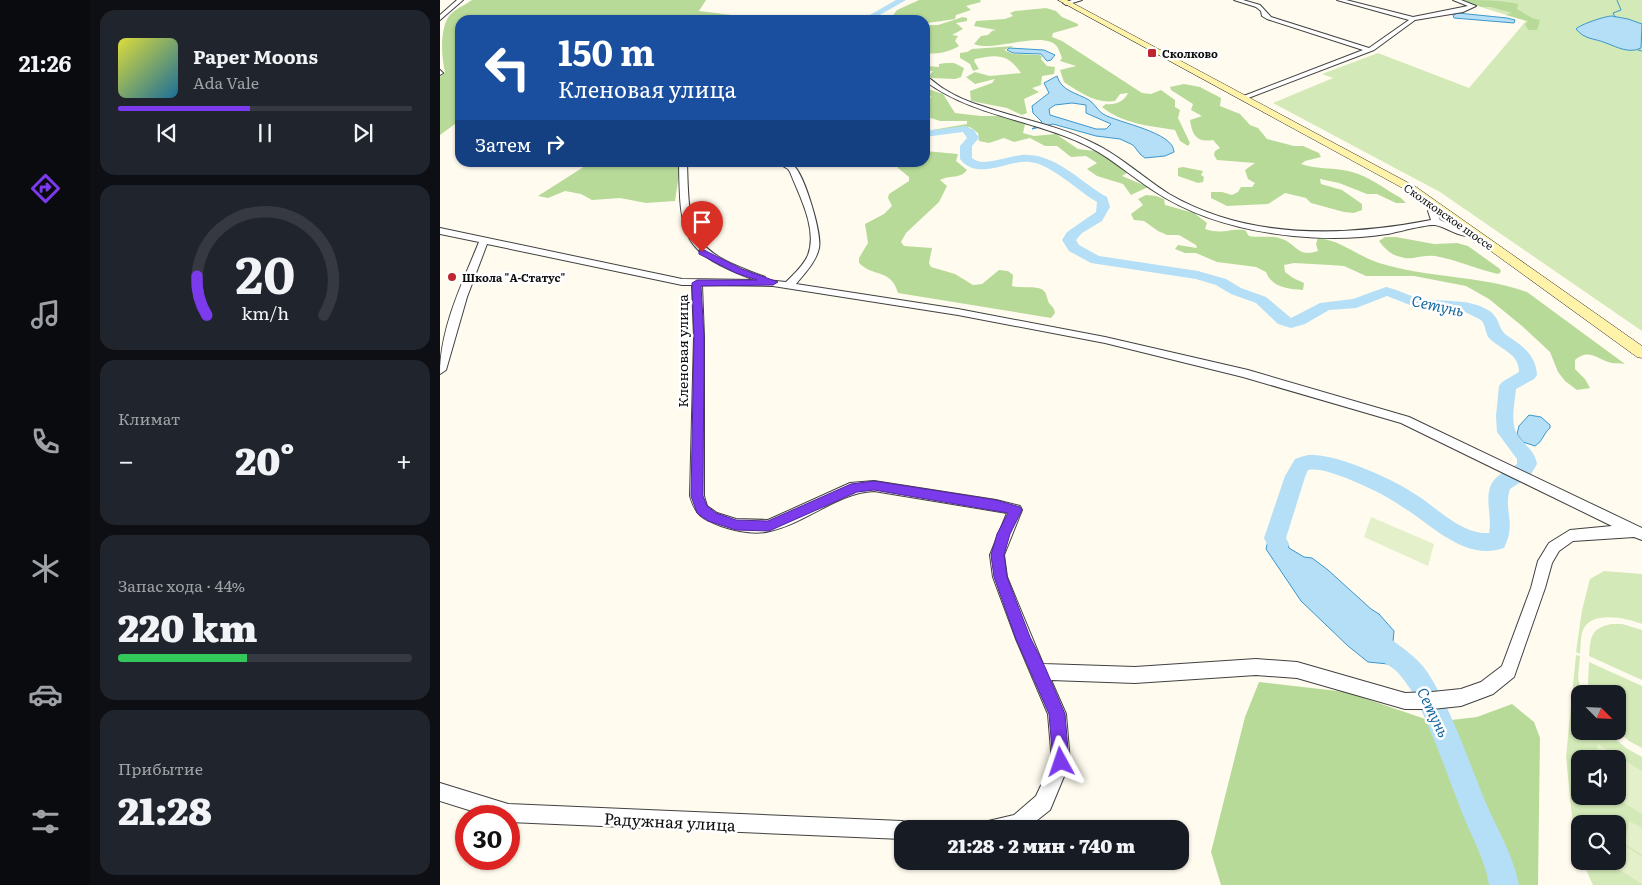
<!DOCTYPE html>
<html lang="ru">
<head>
<meta charset="utf-8">
<style>
	body { margin:0; font-family:Literata,serif; background:#20242c; color:#f1f3f6; height:100vh; display:flex; flex-direction:column; font-size:19px; white-space:nowrap }
	* { box-sizing:border-box; margin:0 }
	p { font-size:16px; color:#9ea1a6 }
	.icon { flex:none; width:28px; height:28px; fill:none; stroke:currentColor; stroke-width:2; stroke-linecap:round; stroke-linejoin:round }
	.map { position:relative; flex:1; overflow:hidden }
	.details { display:flex; flex-direction:column; gap:10px; padding:10px; background:#0d0f14; width:350px }
	.details>* { flex:none }
	.banner { position:absolute; left:15px; top:15px; width:475px; height:152px; border-radius:15px; box-shadow:0 1px 4px #0004; background:#1a4fa0; color:#fff; overflow:hidden }
	.needle { width:32px; rotate:114deg }
	.buttons { position:absolute; left:1131px; top:685px; display:grid; gap:10px }
	.buttons a { display:grid; place-items:center; width:55px; height:55px; border-radius:10px; background:#171b24; box-shadow:0 1px 4px #0004; font-size:25px }
	.speed { position:absolute; left:15px; top:805px; display:flex; gap:10px; font-size:25px; font-weight:700; text-align:center }
	.speed>* { display:grid; place-content:center; width:65px; height:65px; border-radius:50%; background:#171b24; box-shadow:0 1px 4px #0004; line-height:1 }
	.speed .limit { border:8px solid #d22; background:#fff; color:#111 }
	.pin { position:absolute; display:grid; place-items:center; width:42px; height:42px; color:#fff; margin:-51px -21px; border-radius:50% 50% 50% 0; rotate:-45deg; box-shadow:0 0 5px #0007 }
	.pin .icon { rotate:45deg }
	.me { position:absolute; width:55px; margin:-28px; rotate:355deg; stroke-linejoin:round; filter:drop-shadow(0 0 4px #0008) }
	.turn { display:flex; align-items:center; gap:18px; height:105px; padding:0 20px; font-size:22px }
	.turn .icon { width:65px; height:65px; stroke-width:2.5 }
	.turn b { display:block; font-size:35px; line-height:42px }
	.then { display:flex; align-items:center; height:48px; padding:0 20px; background:#0003; gap:10px; font-size:19px }
	.big { font-size:38px; font-weight:800; line-height:1.1 }
	.details .widget { flex:1; display:flex; flex-direction:column; justify-content:center; gap:8px; min-width:0; padding:0 18px; border-radius:15px; background:#20242c }
	.details .dial { align-items:center; gap:0 }
	.dial svg { height:130px; overflow:visible; fill:none; stroke:#363941; stroke-width:7; stroke-linecap:round; text-anchor:middle }
	.dial text { fill:#f1f3f6; stroke:none }
	.song { display:flex; align-items:center; gap:15px }
	.cover { width:60px; height:60px; border-radius:8px; background:linear-gradient(135deg,hsl(60 70% 55%),hsl(200 70% 35%)) }
	.played { height:5px; border-radius:2px; background:linear-gradient(90deg,#7c3aed 45%,#363941 45%) }
	.keys { display:flex; justify-content:space-around; direction:ltr }
	.heat { display:flex; justify-content:space-between; align-items:center; font-size:28px; direction:ltr }
	.charge { height:8px; border-radius:4px; background:linear-gradient(90deg,#34c759 44%,#363941 0) }
	.trip { position:absolute; left:454px; top:820px; width:295px; height:50px; border-radius:15px; background:#171b24; box-shadow:0 1px 4px #0004; font-weight:800; line-height:50px; text-align:center }
	main { display:flex; flex:1; min-height:0 }
	.dock { display:flex; flex-direction:column; width:90px; justify-content:space-around; align-items:center; background:#090b0e; color:#9ea1a6 }
	.dock .icon { width:35px; height:35px }
	.dock .selected { color:#7c3aed }
	.dock b { font-size:22px; color:#f1f3f6 }
	.map>svg:first-child { display:block }
</style>
</head>
<body>
<main>
<nav class="dock">
<b>21:26</b>
<svg class="icon selected" aria-label="directions" viewBox="0 0 24 24"><path d="M12 3l9 9-9 9-9-9zM9 14v-3h6M13 9l2 2-2 2"/></svg>
<svg class="icon" aria-label="music" viewBox="0 0 24 24"><path d="M9 18V5l10-2v13"/><circle cx="6" cy="18" r="3"/><circle cx="16" cy="16" r="3"/></svg>
<svg class="icon" aria-label="phone" viewBox="0 0 24 24"><path d="M5 4h4l2 5-3 2q2 4 5 5l2-3 5 2v4C11 20 4 13 5 4z"/></svg>
<svg class="icon" aria-label="climate" viewBox="0 0 24 24"><path d="M12 3v18M4 7l16 10M4 17L20 7"/></svg>
<svg class="icon" aria-label="car" viewBox="0 0 24 24"><path d="M5 17H2v-5l4-1 3-4h7l3 4 3 1v5h-3M9 17h6M6 11h13"/><circle cx="7" cy="17" r="2"/><circle cx="17" cy="17" r="2"/></svg>
<svg class="icon" aria-label="filters" viewBox="0 0 24 24"><path d="M4 7h16M4 17h16"/><circle cx="9" cy="7" r="2"/><circle cx="15" cy="17" r="2"/></svg>
</nav>
<section class="details">
<div class="widget">
<div class="song"><i class="cover"></i><div><b>Paper Moons</b><p>Ada Vale</p></div></div>
<div class="played"></div>
<div class="keys"><svg class="icon" aria-label="previous" viewBox="0 0 24 24"><path d="M18 5L8 12l10 7zM5 5v14"/></svg><svg class="icon" aria-label="pause" viewBox="0 0 24 24"><path d="M8 5v14M16 5v14"/></svg><svg class="icon" aria-label="next" viewBox="0 0 24 24"><path d="M6 5l10 7-10 7zM19 5v14"/></svg></div>
</div>
<div class="widget dial"><svg viewBox="0 0 100 80">
<path d="M14 69A42 42 0 1 1 86 69"/>
<path d="M14 69A42 42 0 0 1 8 45" stroke="#7c3aed"/>
<text x="50" y="56" font-size="32" font-weight="700">20</text>
<text x="50" y="72" font-size="11">km/h</text>
</svg></div>
<div class="widget"><p>Климат</p>
<div class="heat"><a>−</a><b class="big">20°</b><a>+</a></div>
</div>
<div class="widget"><p>Запас хода · 44%</p><b class="big">220 km</b><div class="charge"></div></div>
<div class="widget"><p>Прибытие</p><b class="big">21:28</b></div>
</section>
<div class="map">
<svg width="1202" height="885" viewBox="0 0 1202 885">
	<rect width="100%" height="100%" fill="#fffbef"/>
	<g fill="#d3e9b8" fill-rule="evenodd">
		<path d="M1018,0h184v331l-202,-139 -167,-89 60,-25 -11,-4 56,-21 91,35 57,-67z"/>
		<path d="M1164,571l38,3v50c-15,-6 -51,-14 -59,6 -3,7 -2,16 -3,24l-4,-2 6,-42 8,-31z"/>
		<path d="M1171,624h11l20,6v50l-53,-24c2,-19 1,-27 22,-32z"/>
		<path d="M1136,655l4,1 -2,22 4,16h-2v37h26l20,17 16,9v128h-49l-11,-24h36v-37h-38v28l-7,-26 -7,-69zM1140,759h38v37h-38z"/>
		<path d="M1149,662l53,24v62l-13,-7 -11,-10v-37h-28l-2,-12z"/>
	</g>
	<g fill="#b8da98">
		<path d="M32,0h234l-7,11 74,9h-313v104h-5l-15,11v-58l5,-5c-4,-16 -5,-43 4,-56 6,-7 16,-11 23,-16z"/>
		<path d="M479,0h61l1,2 -15,4 5,4 -15,5 -1,4 -27,4 -1,2h11l25,-8 4,1v3l-11,2 7,6 -11,6 6,1 -3,5 4,5c-10,6 -23,9 -34,7v-33l-34,-2 6,-8z"/>
		<path d="M1021,0c17,0 41,0 57,4l-1,5 15,9 8,2 -3,10h-8l-4,-5 3,-4 -22,-6 6,-2 -21,-6h-9z"/>
		<path d="M606,8l10,3 6,6 16,7v2l-25,7 -1,4 10,4 80,52 9,1 10,-4 14,10v7l5,3 -2,8 12,25 -2,3 -8,-5 -5,-11c-25,-4 -52,-6 -73,-23l4,-3c9,1 18,-2 22,-11l-8,1 -5,7c-19,3 -36,-9 -51,-19l-4,-12 16,-4 -16,-5 2,-3c-1,-3 -3,-7 -4,-10 -11,-20 -66,5 -84,-4l7,-8 7,-1 4,-4 4,-1 -22,-4 2,-5 29,-2 8,-3 -3,-3 5,-2z"/>
		<path d="M574,46l-10,4 9,4 26,1 3,1 -1,3 6,7 8,1 -1,7 -12,2 -1,9 -9,3 7,4 -15,7 3,14 -5,2 -15,-7 -36,-7 -1,-10 22,-8 3,-4 -20,5 -9,-7 9,-5 15,4 31,-3c-13,-19 -23,-19 -46,-14l-1,2 5,8 -6,2 -3,-7 -10,-6v-5l7,-1 5,-3z"/>
		<path d="M506,63h8l10,5 -3,9 -6,2 -24,-1 -2,-2 4,-5 -8,-1 2,-4 12,1v-3z"/>
		<path d="M744,84l16,3 21,11 -1,8 20,8 10,11 8,3 9,11 27,7h9l16,7 2,4 -16,4 -4,3c16,6 34,3 51,8 17,4 34,18 49,26l5,5h-10l-19,-9h-10l-28,-11 -19,-4 1,5 21,6 20,14v6l-8,3 -10,-1 -33,-9 -5,-5 -21,-5 -17,11 -41,2 -16,-8v-6h11l10,3 6,-3 3,-5h11l3,-4 -7,-4 -3,-9 10,-7 -38,-3 -3,-5 1,-4 5,-3 -7,-8c-16,3 -21,-5 -23,-20l12,-4 -11,-6 2,-6 -22,-14 -1,-3z"/>
		<path d="M485,88l18,6 12,19 26,3h20l24,8 -2,9 11,3 22,-2 22,15 17,2 33,21 -6,4 26,11 -17,8 -8,-11 -26,-8 -10,-7 10,-6 -11,-7 -15,1 -14,-11h-12l-15,-8 -16,4 -10,-4 -15,5 -10,-2 -1,-8 -8,-6 -37,6 -1,-3 35,-6v-3h-27l-15,-5v-16l7,-3 -7,-3z"/>
		<path d="M485,151l33,3 -2,7 11,9c-6,9 -18,5 -27,10l7,6 -8,16 -33,31 -5,9 3,4 28,2 -3,15 2,4 24,7 18,11 9,-1 17,-14 9,1 5,4 -1,11c10,3 27,-1 32,5 3,3 3,8 5,12 3,4 5,4 6,10l-4,5 -153,-25c-7,-25 -24,-15 -39,-30v-5l9,-15 -3,-19 19,-10 8,-8 -4,-8 1,-4 20,-13v-4l-11,-9 -1,-5 28,-1z"/>
		<path d="M193,162l7,4 40,1 -5,34 -29,2 -26,-5 -28,2 -11,-6 -16,-3 -17,7 -10,-2 44,-28 5,-5z"/>
		<path d="M743,167l20,4 -2,4 3,2 -1,5 -5,1 -20,-7v-8z"/>
		<path d="M706,195l10,1 8,3 1,6 29,8 13,10 -2,6c19,6 22,-1 40,1l4,6c10,2 23,-1 33,3 15,5 15,19 36,12l-2,-7 2,-6c22,2 40,18 61,25 48,15 100,12 148,29l98,72c-5,-1 -12,0 -17,-2 -13,-5 -20,-13 -33,-2v9l10,10 5,9 -13,2 -12,-9 -7,-9 -8,-20 -28,-26 -33,-27 -23,-13 -52,-10h-48l-22,-10 -14,-1 -36,-2 -10,2 1,7 8,6 11,5 -1,7c-15,-1 -31,-2 -37,-18l-10,-5 -39,-5 -21,-9h-11l-10,-4 3,-4 19,3 -1,-3 -17,-10h-12l-9,-4 -14,-10 -10,-1 -3,-6 12,-9 -5,-6z"/>
		<path d="M945,237h11l38,7 23,-1 11,3 32,23 1,3 -3,2c-21,-5 -41,-14 -63,-18 -14,-2 -23,5 -34,1 -10,-2 -16,-8 -22,-16z"/>
		<path d="M819,682l87,10 88,30 43,-5 35,-13 22,18 6,16 -2,147h-317l-10,-33 34,-135z"/>
	</g>
	<g fill="#e4f0ca">
		<path d="M931,517l63,27 -6,22 -64,-29z"/>
		<path d="M1158,744l44,27v43l-29,-18h5v-37h-24z"/>
		<path d="M1189,821l13,7v27l-17,-11z"/>
		<path d="M1184,845l18,12v27l-22,-14z"/>
	</g>
	<g fill="#b4dff6" stroke="#3b97cd" fill-rule="evenodd">
		<path d="M1018,13l49,5 8,2 -1,3 -60,-5 -1,-3z"/>
		<path d="M1172,16l16,3 14,5 -1,24c-12,6 -24,-1 -35,-5 -12,-5 -21,-3 -30,-14 3,-4 29,-13 36,-13z"/>
		<path d="M569,48l35,2 11,5 -4,5 -4,1 -6,-7 -28,-1 -6,-3z"/>
		<path d="M617,76c4,15 20,17 32,24 6,4 8,10 14,14 15,9 71,18 71,38l-9,4 -20,2 -4,-3 -8,-10 -13,-6 -24,-3 -43,-12 -21,5 10,-7 -9,-9 -1,-7 17,-13 -5,-10zM632,103l14,2v8l25,11 -5,5h-10l-46,-14 -1,-6 6,-4z"/>
		<path d="M1089,415l12,2 9,8v3c-7,6 -7,13 -15,18l-12,-4 -6,-8 2,-8z"/>
		<path d="M834,515l12,7 -3,12 6,14 15,9 8,1 16,12 43,39 8,5 15,17 -2,21 -4,12 -20,-2 -20,-16 -47,-45 -35,-52z"/>
	</g>
	<g fill="none" stroke-linecap="round" stroke-linejoin="round">
		<g stroke="#3b97cd" stroke-width="1">
			<path d="M1175,17l-2,-4 8,-3 -4,-10"/>
			<path d="M1198,50l4,1"/>
		</g>
		<g fill="#b4dff6" fill-rule="evenodd">
			<path d="M456,0h10l-35,20h-10z"/>
			<path d="M525,126l9,4 5,8 -7,8v12c12,11 41,-5 57,-3 29,1 54,29 78,42l3,10 -8,14 -20,12 -6,7 3,5 20,11 99,15 28,8 15,9 25,9 25,21 29,-15 33,-4 33,-12c10,2 19,7 29,10 24,7 54,-1 76,15 8,6 8,17 14,22 16,11 31,20 32,41l-3,4 -18,10c-1,12 -6,34 1,45 6,10 18,16 20,30l-7,12 -20,13c-7,22 7,33 -6,59 -39,14 -73,-24 -103,-42 -17,-12 -36,-20 -55,-28 -12,-4 -25,-10 -38,-8l-3,7 -19,61 3,6 -3,6 -8,3 -8,-3 -6,-12 21,-62 10,-17c6,-2 13,-5 19,-4 28,1 81,25 104,41 20,13 45,39 71,37 4,-18 -8,-42 8,-56 6,-6 15,-8 20,-13v-5l-20,-27 -1,-16 3,-30 3,-4 17,-10c0,-19 -18,-22 -30,-34 -4,-5 -3,-13 -8,-18l-16,-8 -55,-7 -23,-9 -31,12 -27,2 -24,14 -14,4 -13,-4 -22,-21 -25,-9 -15,-9 -20,-6 -105,-16 -22,-12 -7,-11 5,-8 29,-20 1,-10c-19,-11 -46,-38 -67,-40 -22,-3 -52,20 -70,-3v-13l7,-8 -4,-6 -38,5v-6z"/>
			<path d="M932,629c17,7 46,28 56,44 24,38 40,86 57,128 12,28 28,53 34,84h-30c-4,-27 -19,-50 -28,-75 -16,-40 -29,-82 -50,-120 -4,-6 -11,-16 -17,-21 -13,-9 -27,-14 -34,-29l4,-8z"/>
		</g>
		<g stroke="#414141" stroke-width="2">
			<g id="street">
				<path d="M17,0h6l-23,20v-5z"/>
				<path d="M632,0h10l-16,5 -3,-2z"/>
				<path d="M794,0h9l17,5 11,12 98,31 40,-28 -72,-20h9l67,17 55,-11 -15,-6h8l15,6 -13,6 -48,8 -41,30 -131,50 -3,-2 1,-1 122,-47 -96,-31 -5,-3 -1,-5 -5,-4z"/>
				<path d="M0,70l3,3 -3,2z"/>
				<path d="M485,76c7,3 12,9 19,13 11,7 25,13 38,17 36,13 76,19 111,37 28,13 50,35 76,51 79,46 175,43 262,26l-3,-9 4,-8 3,-1 4,3 -3,6 4,9 18,8 15,1 4,3c-12,11 -29,-5 -42,-7 -9,-1 -37,7 -48,9 -31,5 -63,5 -94,2 -49,-5 -98,-18 -139,-45 -25,-16 -47,-37 -75,-49 -52,-23 -108,-27 -154,-61z"/>
				<path d="M239,162h8c2,78 4,88 78,115l1,3 20,2c8,-8 18,-17 22,-27 10,-26 -9,-60 -18,-83l-2,-3 -12,-7c7,0 14,0 19,5 10,11 27,66 24,81 -3,14 -14,25 -23,36l162,25 147,28 143,33 161,47 233,111v12l-8,-3 -61,4 -14,10 -7,12 -7,25 -31,89 -21,17 -32,12 -29,3h-27l-108,-31 -41,-3 -121,8 -84,-3 15,34 4,48 -20,48 -24,19h-44l2,-7 30,-7 22,-19 16,-34 -4,-48 -32,-75 -23,-62 -3,-22 17,-42 -133,-22c-38,2 -67,32 -104,40 -15,4 -34,0 -49,-5 -19,-7 -25,-10 -31,-30l4,-159 -2,-52h-10l-195,-41 -20,53 -21,73 -6,4c0,-46 22,-90 39,-132l-39,-8v-6l242,51 73,1c-73,-27 -75,-42 -76,-118zM262,285l71,1 185,29 147,28 138,34 158,46 211,103 -42,4 -21,13 -11,18 -7,27 -29,78 -21,16 -20,7 -29,3 -27,1 -108,-31 -41,-3 -121,8 -92,-3 -36,-87 -3,-22 18,-45 -2,-4 -24,-6 -122,-19 -24,2 -82,37 -32,-1 -19,-6 -10,-7 -3,-10v-159z"/>
				<path d="M0,783l68,21 394,17 7,2 2,6h-9v10l-393,-17v-6h-21l-48,-15z"/>
			</g>
		</g>
		<g stroke="#303030" stroke-width="1">
			<path id="secondary" d="M618,0h9l349,187 226,159v12l-5,-1 -229,-166z"/>
		</g>
		<use href="#street" fill="#fff" fill-rule="evenodd"/>
		<use href="#secondary" fill="#fff3aa" fill-rule="evenodd"/>
	</g>
	<path fill="#7c3aed" stroke="#51269a" d="M262,249l40,20 36,13 -5,3 -72,1 3,51 -1,159 4,10 9,7 20,7 32,1 83,-37 23,-3 122,19 24,7 2,3 -12,24 -6,21 3,22 23,60 15,30 20,47 4,48 -2,5 -6,3 -6,-3 -2,-5 -4,-48 -33,-75 -22,-62 -3,-22 6,-21 11,-21 -134,-23 -17,2 -88,39 -33,-1 -28,-9 -11,-8 -6,-17 3,-159 -2,-54 5,-3h60l-21,-7 -37,-19v-4z"/>
	<g fill="#be2632" stroke="#fff" stroke-width="2">
		<rect x="707" y="48" width="10" height="10" rx="2.5"/>
		<circle cx="12" cy="277" r="5"/>
	</g>
	<g text-anchor="middle" dominant-baseline="central" stroke-width="5" stroke-linejoin="round" paint-order="stroke">
		<g font-size="11" font-weight="bold" fill="#0e0e0e" stroke="#fff" text-anchor="start">
			<text x="722" y="53">Сколково</text>
			<text x="22" y="277">Школа "А-Статус"</text>
		</g>
		<g font-size="11" fill="#0e0e0e" stroke="#fff">
			<text transform="translate(1009 216) rotate(35)">Сколковское шоссе</text>
		</g>
		<g font-size="14" fill="#0e0e0e" stroke="#fff">
			<text transform="translate(242 351) rotate(-90)">Кленовая улица</text>
		</g>
		<g font-size="15" font-style="italic" fill="#1768a0" stroke="#fff">
			<text transform="translate(998 305) rotate(12)">Сетунь</text>
			<text transform="translate(994 712) rotate(64)">Сетунь</text>
		</g>
		<g font-size="16" fill="#0e0e0e" stroke="#fff">
			<text transform="translate(230 821) rotate(3)">Радужная улица</text>
		</g>
	</g>
</svg>
<div class="buttons">
<a><svg class="needle" viewBox="-14 -14 28 28"><path d="M0-13l5 13h-10z" fill="#e53935"/><path d="M0 13l5-13h-10z" fill="#9ea1a6"/></svg></a>
<a><svg class="icon" aria-label="sound" viewBox="0 0 24 24"><path d="M4 9h4l5-4v14l-5-4H4zM17 9q2 3 0 6"/></svg></a>
<a><svg class="icon" aria-label="search" viewBox="0 0 24 24"><circle cx="10" cy="10" r="6"/><path d="M15 15l6 6"/></svg></a>
</div>
<div class="speed"><div class="limit">30</div></div>
<div class="pin" style="left:262px;top:252px;background:#d93025"><svg class="icon" aria-label="arrive" viewBox="0 0 24 24"><path d="M6 21V4h12l-3 4 3 4H6"/></svg></div>
<svg class="me" style="left:621px;top:762px" viewBox="-20 -20 40 40"><path d="M0-17L14 15 0 8-14 15z" fill="#7c3aed" stroke="#fff" stroke-width="4"/></svg>
<div class="trip">21:28 · 2 мин · 740 m</div>
<div class="banner">
<div class="turn"><svg class="icon" aria-label="left" viewBox="0 0 24 24"><path d="M17 20v-9H6M10 6l-5 5 5 5"/></svg><div><b>150 m</b>Кленовая улица</div></div>
<div class="then">Затем<svg class="icon" aria-label="right" viewBox="0 0 24 24"><path d="M7 20v-9h11M14 6l5 5-5 5"/></svg></div>
</div>
</div>
</main>
</body>
</html>
